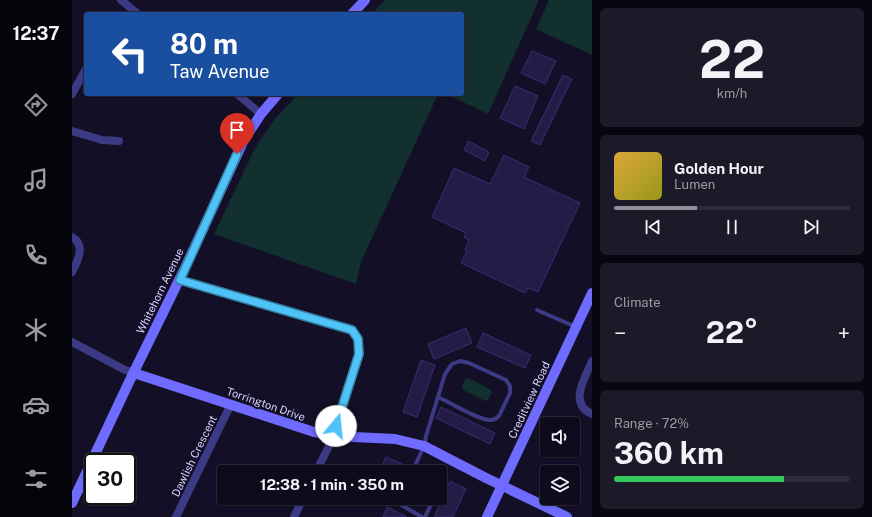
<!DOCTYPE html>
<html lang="en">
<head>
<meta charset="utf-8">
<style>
	body { margin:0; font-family:"Public Sans",sans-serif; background:#1c1929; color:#f1f3f6; height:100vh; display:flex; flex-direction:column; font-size:15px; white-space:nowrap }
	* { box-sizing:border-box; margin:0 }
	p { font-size:13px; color:#9b9ba3 }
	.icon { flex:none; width:22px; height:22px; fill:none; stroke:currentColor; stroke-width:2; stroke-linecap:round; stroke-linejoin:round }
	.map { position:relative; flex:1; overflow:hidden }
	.sheet { display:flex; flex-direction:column; gap:8px; padding:8px; background:#08060f; width:280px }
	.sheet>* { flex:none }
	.top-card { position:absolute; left:12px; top:12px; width:380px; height:84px; border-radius:4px; box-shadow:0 1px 3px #0004,0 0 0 1px #2e2b3b; background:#1a4fa0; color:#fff; overflow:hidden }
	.fabs { position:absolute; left:468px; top:417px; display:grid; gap:8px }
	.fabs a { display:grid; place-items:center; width:40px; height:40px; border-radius:4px; background:#0e0b1c; box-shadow:0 1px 3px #0004,0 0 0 1px #2e2b3b; font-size:20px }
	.speed { position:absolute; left:12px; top:453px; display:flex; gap:8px; font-size:20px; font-weight:700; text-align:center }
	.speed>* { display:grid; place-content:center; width:52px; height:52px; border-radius:50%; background:#0e0b1c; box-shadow:0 1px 3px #0004,0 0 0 1px #2e2b3b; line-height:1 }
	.speed .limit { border:2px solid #111; border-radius:6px; background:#fff; color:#111 }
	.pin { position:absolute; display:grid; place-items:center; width:34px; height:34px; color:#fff; margin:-41px -17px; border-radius:50% 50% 50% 0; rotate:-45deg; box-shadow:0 0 4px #0007 }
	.pin .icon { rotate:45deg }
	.me { position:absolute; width:44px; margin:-22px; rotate:17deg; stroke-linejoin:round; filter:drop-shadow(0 0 3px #0008) }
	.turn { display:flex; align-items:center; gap:14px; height:84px; padding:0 20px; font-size:18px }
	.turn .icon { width:52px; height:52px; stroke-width:2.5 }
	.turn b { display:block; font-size:28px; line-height:34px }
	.big { font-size:30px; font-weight:700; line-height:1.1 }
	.sheet .tile { flex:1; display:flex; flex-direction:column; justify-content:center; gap:6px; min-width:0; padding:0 14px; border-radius:6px; background:#1c1929 }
	.sheet .dial { align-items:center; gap:0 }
	.dial b { font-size:52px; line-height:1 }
	.song { display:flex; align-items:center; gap:12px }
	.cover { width:48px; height:48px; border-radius:6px; background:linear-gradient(135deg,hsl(40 70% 55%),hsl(60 70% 35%)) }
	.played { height:4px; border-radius:2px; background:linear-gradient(90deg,#8c9099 35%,#2e2b3b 35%) }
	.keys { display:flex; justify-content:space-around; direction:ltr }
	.heat { display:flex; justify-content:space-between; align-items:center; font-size:22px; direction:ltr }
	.charge { height:6px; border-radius:3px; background:linear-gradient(90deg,#34c759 72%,#2e2b3b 0) }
	.trip { position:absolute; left:145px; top:465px; width:230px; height:40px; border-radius:4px; background:#0e0b1c; box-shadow:0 1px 3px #0004,0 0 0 1px #2e2b3b; font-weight:700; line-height:40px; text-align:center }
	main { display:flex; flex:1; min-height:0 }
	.tab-bar { display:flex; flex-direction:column; width:72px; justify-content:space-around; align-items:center; background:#06040b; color:#9b9ba3 }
	.tab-bar .icon { width:28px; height:28px }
	.tab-bar .current { color:#8c9099 }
	.tab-bar b { font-size:18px; color:#f1f3f6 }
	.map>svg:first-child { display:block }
</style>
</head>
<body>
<main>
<nav class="tab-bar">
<b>12:37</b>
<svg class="icon current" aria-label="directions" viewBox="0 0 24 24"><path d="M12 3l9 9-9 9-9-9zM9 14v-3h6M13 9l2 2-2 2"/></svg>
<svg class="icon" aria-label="music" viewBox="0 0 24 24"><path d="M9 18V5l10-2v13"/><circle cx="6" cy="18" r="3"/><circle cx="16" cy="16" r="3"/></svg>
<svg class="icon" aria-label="phone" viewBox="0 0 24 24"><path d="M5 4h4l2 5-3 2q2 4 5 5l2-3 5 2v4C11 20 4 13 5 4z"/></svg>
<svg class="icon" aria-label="climate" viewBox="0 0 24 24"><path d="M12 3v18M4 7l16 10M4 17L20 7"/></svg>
<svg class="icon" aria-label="car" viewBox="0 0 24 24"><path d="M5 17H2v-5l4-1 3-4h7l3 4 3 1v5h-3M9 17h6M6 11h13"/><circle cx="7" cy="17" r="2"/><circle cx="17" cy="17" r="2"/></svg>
<svg class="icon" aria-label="filters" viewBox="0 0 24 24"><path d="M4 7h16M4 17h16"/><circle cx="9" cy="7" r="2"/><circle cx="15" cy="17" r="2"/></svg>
</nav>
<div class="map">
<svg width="520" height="517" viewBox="0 0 520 517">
	<rect width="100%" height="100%" fill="#130f26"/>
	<g fill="#12302f">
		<path d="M313,0h154l-51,114 -42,-20h16v-80h-90z"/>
		<path d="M477,0h43v55l-56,-26z"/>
		<path d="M226,94h140l-77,168 -5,22 -142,-50 41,-86 19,-28z"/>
		<path d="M396,378l22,11 2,3 -4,8 -3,1 -22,-11 -1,-4 3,-6z"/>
	</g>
	<g fill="#241b47" stroke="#3b2d73">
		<path d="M460,51l24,10 -11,23 -24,-11z"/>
		<path d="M491,75l9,4 -32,66 -9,-4z"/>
		<path d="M443,86l23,10 -14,33 -24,-11z"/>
		<path d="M396,141l21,11 -4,9 -21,-11z"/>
		<path d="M432,155l25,12 -5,10 56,26 -42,89 -10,-4 -3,5 -64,-30 6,-12 -2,-1 4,-10 -5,-3 2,-4 -34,-16 22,-49 36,16z"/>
		<path d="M394,328l6,15 -38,16 -6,-15z"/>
		<path d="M411,333l48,22 -6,13 -48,-21z"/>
		<path d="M349,360l14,5 -18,52 -14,-5z"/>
		<path d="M369,407l54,26 -5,11 -54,-26z"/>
		<path d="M314,457l18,8 -3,7h-22z"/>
		<path d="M378,481l16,8 -13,28h-19z"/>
		<path d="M315,507l20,10h-24z"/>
	</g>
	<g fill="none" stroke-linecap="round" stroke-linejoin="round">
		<g stroke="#3d3a85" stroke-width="4">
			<path d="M465,310l39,17"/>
			<path d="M340,472l12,-26 2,-10 19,-62 7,-10 8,-3 9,2 37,17 4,6v7l-11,23c-2,2 -5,4 -8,4 -11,1 -42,-18 -53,-23"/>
			<path d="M368,486l2,-4"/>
			<path d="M328,498l-2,5 24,14"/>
			<path d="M353,517l9,-19"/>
		</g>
		<g stroke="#3d3a85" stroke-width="8">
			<path d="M49,0l17,14"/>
			<path d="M0,94l14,-25"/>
			<path d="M165,94l24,20"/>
			<path d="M0,131l30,9 17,1"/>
			<path d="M0,237c14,8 6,24 0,35"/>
			<path d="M108,280l172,50 6,9 1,15 -23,72 -8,22 -12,24"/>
			<path d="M0,342l51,27 11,4"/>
			<path d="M520,361c-7,17 -24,42 0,53"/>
			<path d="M104,517l55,-113"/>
			<path d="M222,517l9,-19"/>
		</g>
		<g stroke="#6f6bff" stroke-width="10">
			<path d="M280,14l13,-14"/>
			<path d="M62,373l180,59 40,5 41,2 29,7 62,32 81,39"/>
			<path d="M0,503l57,-121 55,-112 60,-130 17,-26 17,-20"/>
			<path d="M415,517l105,-224"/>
		</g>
	</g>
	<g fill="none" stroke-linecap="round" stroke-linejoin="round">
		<g stroke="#337fa1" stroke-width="10">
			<path id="route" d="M165,154l-57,126 172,50 6,9 1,15 -23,72"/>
		</g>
		<use href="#route" stroke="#4fc3f7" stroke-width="7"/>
	</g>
	<g text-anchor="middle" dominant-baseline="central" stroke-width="4" stroke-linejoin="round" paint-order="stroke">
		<g font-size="11" fill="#d9d4ff" stroke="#130f26">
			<text transform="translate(88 291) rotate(-64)">Whitehorn Avenue</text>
			<text transform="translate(457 400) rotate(-65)">Creditview Road</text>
			<text transform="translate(194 404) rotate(19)">Torrington Drive</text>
			<text transform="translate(122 456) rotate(-64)">Dawlish Crescent</text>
		</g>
	</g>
</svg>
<div class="fabs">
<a><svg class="icon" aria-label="sound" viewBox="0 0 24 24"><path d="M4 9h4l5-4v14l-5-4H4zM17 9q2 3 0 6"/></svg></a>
<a><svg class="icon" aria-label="layers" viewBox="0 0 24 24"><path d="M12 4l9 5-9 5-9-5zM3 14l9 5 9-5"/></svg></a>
</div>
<div class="speed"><div class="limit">30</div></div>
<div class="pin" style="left:165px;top:154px;background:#d93025"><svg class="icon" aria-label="arrive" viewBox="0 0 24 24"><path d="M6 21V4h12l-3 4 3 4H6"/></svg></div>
<svg class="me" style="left:264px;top:426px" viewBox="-20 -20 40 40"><circle r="19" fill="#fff"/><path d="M0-13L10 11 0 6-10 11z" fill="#4fc3f7"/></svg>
<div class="trip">12:38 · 1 min · 350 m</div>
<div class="top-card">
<div class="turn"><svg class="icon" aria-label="left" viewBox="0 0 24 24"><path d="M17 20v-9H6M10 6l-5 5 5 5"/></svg><div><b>80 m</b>Taw Avenue</div></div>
</div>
</div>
<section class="sheet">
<div class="tile dial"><b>22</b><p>km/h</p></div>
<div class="tile">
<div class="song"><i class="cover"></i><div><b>Golden Hour</b><p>Lumen</p></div></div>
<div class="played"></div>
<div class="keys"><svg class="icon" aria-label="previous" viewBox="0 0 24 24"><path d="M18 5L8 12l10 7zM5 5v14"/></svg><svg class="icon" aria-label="pause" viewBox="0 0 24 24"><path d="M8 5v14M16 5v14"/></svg><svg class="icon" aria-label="next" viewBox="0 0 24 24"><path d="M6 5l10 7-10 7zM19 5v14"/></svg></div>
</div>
<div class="tile"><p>Climate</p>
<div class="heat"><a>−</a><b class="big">22°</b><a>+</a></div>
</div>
<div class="tile"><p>Range · 72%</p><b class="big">360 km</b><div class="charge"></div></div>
</section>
</main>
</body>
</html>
